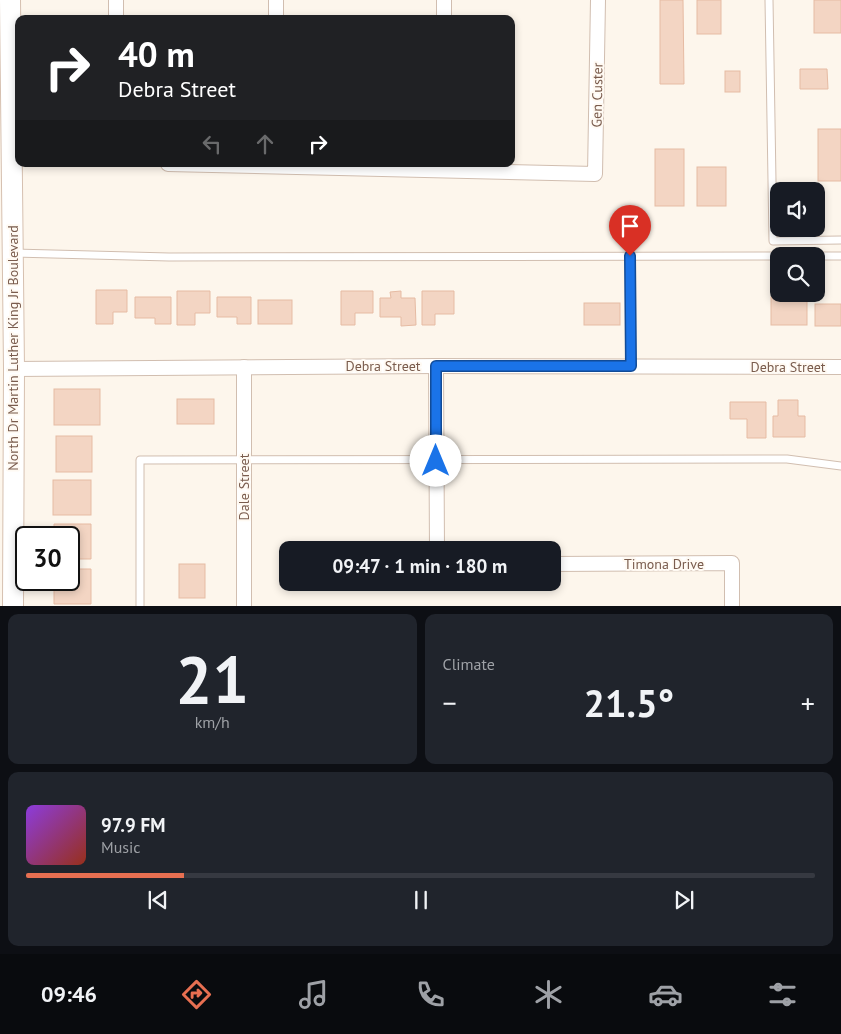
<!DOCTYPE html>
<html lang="en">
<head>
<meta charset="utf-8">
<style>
	body { margin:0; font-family:"PT Sans",sans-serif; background:#20242c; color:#f1f3f6; height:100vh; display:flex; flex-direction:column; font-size:19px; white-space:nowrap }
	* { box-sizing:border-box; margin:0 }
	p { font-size:16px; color:#9ea1a6 }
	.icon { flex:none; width:28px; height:28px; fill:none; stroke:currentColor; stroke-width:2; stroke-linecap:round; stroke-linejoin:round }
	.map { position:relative; height:606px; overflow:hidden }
	.details { display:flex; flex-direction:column; gap:8px; padding:8px; background:#0d0f14; flex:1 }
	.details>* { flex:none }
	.guide { position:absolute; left:15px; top:15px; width:500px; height:152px; border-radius:10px; box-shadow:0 2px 8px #0003; background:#202124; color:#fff; overflow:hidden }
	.controls { position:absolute; left:770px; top:182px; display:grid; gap:10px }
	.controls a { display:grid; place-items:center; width:55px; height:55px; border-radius:10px; background:#171b24; box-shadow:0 2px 8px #0003; font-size:25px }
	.speed { position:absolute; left:15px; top:526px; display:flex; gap:10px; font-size:25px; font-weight:700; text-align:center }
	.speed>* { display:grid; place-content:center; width:65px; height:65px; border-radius:50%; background:#171b24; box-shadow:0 2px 8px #0003; line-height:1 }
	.speed .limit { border:2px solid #111; border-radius:8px; background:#fff; color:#111 }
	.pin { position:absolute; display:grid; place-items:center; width:42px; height:42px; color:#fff; margin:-51px -21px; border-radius:50% 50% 50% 0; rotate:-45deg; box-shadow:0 0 5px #0007 }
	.pin .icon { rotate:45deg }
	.me { position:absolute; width:55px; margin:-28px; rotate:0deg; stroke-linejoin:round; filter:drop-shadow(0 0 4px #0008) }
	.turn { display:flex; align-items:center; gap:18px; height:105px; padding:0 20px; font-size:22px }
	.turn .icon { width:65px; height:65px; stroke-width:2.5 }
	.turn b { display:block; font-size:35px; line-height:42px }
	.lanes { display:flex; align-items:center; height:48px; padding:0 20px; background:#0003; justify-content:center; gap:25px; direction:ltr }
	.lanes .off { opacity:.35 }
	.big { font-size:38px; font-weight:700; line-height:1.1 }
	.details .card { flex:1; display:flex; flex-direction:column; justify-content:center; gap:8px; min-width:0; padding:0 18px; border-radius:10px; background:#20242c }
	.details .dial { align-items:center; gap:0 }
	.dial b { font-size:65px; line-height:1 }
	.song { display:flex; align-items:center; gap:15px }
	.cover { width:60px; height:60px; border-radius:8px; background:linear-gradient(135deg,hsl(270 70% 55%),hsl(10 70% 35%)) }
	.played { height:5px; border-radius:2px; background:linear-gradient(90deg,#e76f51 20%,#363941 20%) }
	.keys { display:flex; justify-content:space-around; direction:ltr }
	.heat { display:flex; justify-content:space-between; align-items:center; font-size:28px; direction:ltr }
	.details .tiles { flex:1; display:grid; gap:8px; grid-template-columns:1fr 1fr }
	.card:last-child { grid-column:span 2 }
	.trip { position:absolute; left:279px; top:541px; width:282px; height:50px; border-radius:10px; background:#171b24; box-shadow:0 2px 8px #0003; font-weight:700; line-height:50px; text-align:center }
	.dock { display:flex; height:80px; justify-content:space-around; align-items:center; background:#090b0e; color:#9ea1a6 }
	.dock .icon { width:35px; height:35px }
	.dock .current { color:#e76f51 }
	.dock b { font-size:22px; color:#f1f3f6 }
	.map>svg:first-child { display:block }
</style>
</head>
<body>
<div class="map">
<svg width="841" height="607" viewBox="0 0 841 607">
	<rect width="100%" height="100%" fill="#fdf6ec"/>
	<g fill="#f3d5c3" stroke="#e6bba3">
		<path d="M660,0h23l1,84h-24z"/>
		<rect x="697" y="0" width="24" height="34"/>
		<rect x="814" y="0" width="27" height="33"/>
		<path d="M800,69h27l1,20h-28z"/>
		<rect x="725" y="71" width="15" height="21"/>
		<rect x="818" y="129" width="23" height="52"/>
		<rect x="655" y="149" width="29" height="57"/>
		<rect x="697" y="167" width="29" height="39"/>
		<path d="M96,290h31v22h-14v12h-17z"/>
		<path d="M177,291h33v22h-15v12h-18z"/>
		<path d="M341,291h32v22h-18v12h-14z"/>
		<path d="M401,291v7h14l1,27 -15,1v-9h-21v-19h11l-1,-6z"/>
		<path d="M422,291h32v23h-19v11h-13z"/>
		<path d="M135,297h36v27h-16v-6h-20z"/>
		<path d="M217,297h34v27h-14v-7h-20z"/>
		<rect x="771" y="297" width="36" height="28"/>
		<rect x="258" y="300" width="34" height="24"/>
		<rect x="584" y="303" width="36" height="22"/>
		<rect x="815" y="304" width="26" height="22"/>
		<rect x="54" y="389" width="46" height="36"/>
		<rect x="177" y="399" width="37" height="25"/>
		<path d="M778,400h20v16h7v21h-32v-21h5z"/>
		<path d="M730,402h36v36h-19v-19h-17z"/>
		<rect x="56" y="436" width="36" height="36"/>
		<rect x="53" y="480" width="38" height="35"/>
		<path d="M54,524h37v35h-22v-21h-15z"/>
		<rect x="179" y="564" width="26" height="34"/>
		<path d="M69,569h22v35h-37v-24h15z"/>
	</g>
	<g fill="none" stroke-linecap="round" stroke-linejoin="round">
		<g stroke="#d1beb0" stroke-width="9">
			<g id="lane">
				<path d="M769,0l4,241 68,-1"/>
				<path d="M14,253l155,4 610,-1"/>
				<path d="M630,256l1,110"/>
				<path d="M816,256h25"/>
				<path d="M140,607v-147l647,-1 54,7"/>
			</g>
		</g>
		<g stroke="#d1beb0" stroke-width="16">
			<g id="street">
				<path d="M444,0v19"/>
				<path d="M116,19v-19"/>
				<path d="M276,19v-19"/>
				<path d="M168,164l427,10 3,-174"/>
				<path d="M436,366l1,184"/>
				<path d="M244,367v240"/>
				<path d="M14,369l422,-3 405,1"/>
				<path d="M552,564l180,-1v44"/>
			</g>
		</g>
		<g stroke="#d6c0b0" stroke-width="22">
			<path id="secondary" d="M10,0l4,369 -1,238"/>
		</g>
		<use href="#lane" stroke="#fff" stroke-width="7"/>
		<use href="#street" stroke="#fff" stroke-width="14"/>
		<use href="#secondary" stroke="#fff" stroke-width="20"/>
	</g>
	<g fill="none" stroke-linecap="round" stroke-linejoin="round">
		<g stroke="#114b97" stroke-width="12">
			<path id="route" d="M436,461v-95h195l-1,-110"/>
		</g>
		<use href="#route" stroke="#1a73e8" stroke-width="9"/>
	</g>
	<g text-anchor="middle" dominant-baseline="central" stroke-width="4" stroke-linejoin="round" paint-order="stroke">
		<g font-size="14" fill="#7a5c4d" stroke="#fffaf3">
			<text transform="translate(597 95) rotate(-89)">Gen Custer</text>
			<text transform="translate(13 348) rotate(-90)">North Dr Martin Luther King Jr Boulevard</text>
			<text x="383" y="366">Debra Street</text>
			<text x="788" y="367">Debra Street</text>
			<text transform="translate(244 487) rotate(-90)">Dale Street</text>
			<text x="664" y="564">Timona Drive</text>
		</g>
	</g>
</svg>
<div class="controls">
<a><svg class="icon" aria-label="sound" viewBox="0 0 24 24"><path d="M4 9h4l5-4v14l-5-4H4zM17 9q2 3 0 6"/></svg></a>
<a><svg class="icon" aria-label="search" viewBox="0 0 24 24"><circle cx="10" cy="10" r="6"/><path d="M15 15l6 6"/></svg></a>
</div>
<div class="speed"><div class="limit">30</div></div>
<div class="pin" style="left:630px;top:256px;background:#d93025"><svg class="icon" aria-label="arrive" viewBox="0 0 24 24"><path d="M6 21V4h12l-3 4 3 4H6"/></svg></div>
<svg class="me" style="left:436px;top:461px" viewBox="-20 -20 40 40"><circle r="19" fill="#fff"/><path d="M0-13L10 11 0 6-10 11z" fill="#1a73e8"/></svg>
<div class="trip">09:47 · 1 min · 180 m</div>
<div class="guide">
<div class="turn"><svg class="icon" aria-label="right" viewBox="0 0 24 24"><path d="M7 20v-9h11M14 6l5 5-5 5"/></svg><div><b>40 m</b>Debra Street</div></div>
<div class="lanes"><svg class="icon off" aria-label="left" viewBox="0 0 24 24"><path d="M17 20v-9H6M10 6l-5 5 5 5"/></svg><svg class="icon off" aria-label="ahead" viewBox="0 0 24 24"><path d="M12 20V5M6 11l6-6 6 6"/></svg><svg class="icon" aria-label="right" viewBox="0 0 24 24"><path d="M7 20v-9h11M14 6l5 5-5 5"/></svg></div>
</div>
</div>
<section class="details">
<div class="tiles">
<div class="card dial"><b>21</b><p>km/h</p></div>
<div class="card"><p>Climate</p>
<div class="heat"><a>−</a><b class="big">21.5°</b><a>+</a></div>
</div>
<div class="card">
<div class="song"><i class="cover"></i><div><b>97.9 FM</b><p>Music</p></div></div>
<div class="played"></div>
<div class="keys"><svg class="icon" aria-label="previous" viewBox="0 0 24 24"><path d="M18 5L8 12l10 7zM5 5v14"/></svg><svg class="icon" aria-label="pause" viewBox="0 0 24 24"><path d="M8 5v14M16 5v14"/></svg><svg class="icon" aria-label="next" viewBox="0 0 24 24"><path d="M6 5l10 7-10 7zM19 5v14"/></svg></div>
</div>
</div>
</section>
<nav class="dock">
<b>09:46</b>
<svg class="icon current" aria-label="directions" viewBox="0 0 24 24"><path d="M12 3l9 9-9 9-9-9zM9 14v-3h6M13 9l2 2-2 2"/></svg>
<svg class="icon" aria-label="music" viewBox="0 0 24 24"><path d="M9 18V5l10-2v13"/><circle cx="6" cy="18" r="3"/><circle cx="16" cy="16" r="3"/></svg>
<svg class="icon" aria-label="phone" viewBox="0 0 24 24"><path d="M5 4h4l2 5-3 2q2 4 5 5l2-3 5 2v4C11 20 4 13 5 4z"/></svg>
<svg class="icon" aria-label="climate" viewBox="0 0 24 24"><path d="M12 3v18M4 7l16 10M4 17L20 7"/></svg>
<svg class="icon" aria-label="car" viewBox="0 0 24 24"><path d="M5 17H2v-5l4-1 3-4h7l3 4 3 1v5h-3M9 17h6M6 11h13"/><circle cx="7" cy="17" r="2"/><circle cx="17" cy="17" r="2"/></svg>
<svg class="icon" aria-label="filters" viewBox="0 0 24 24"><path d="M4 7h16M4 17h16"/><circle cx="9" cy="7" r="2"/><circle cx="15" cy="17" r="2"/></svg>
</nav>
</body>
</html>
